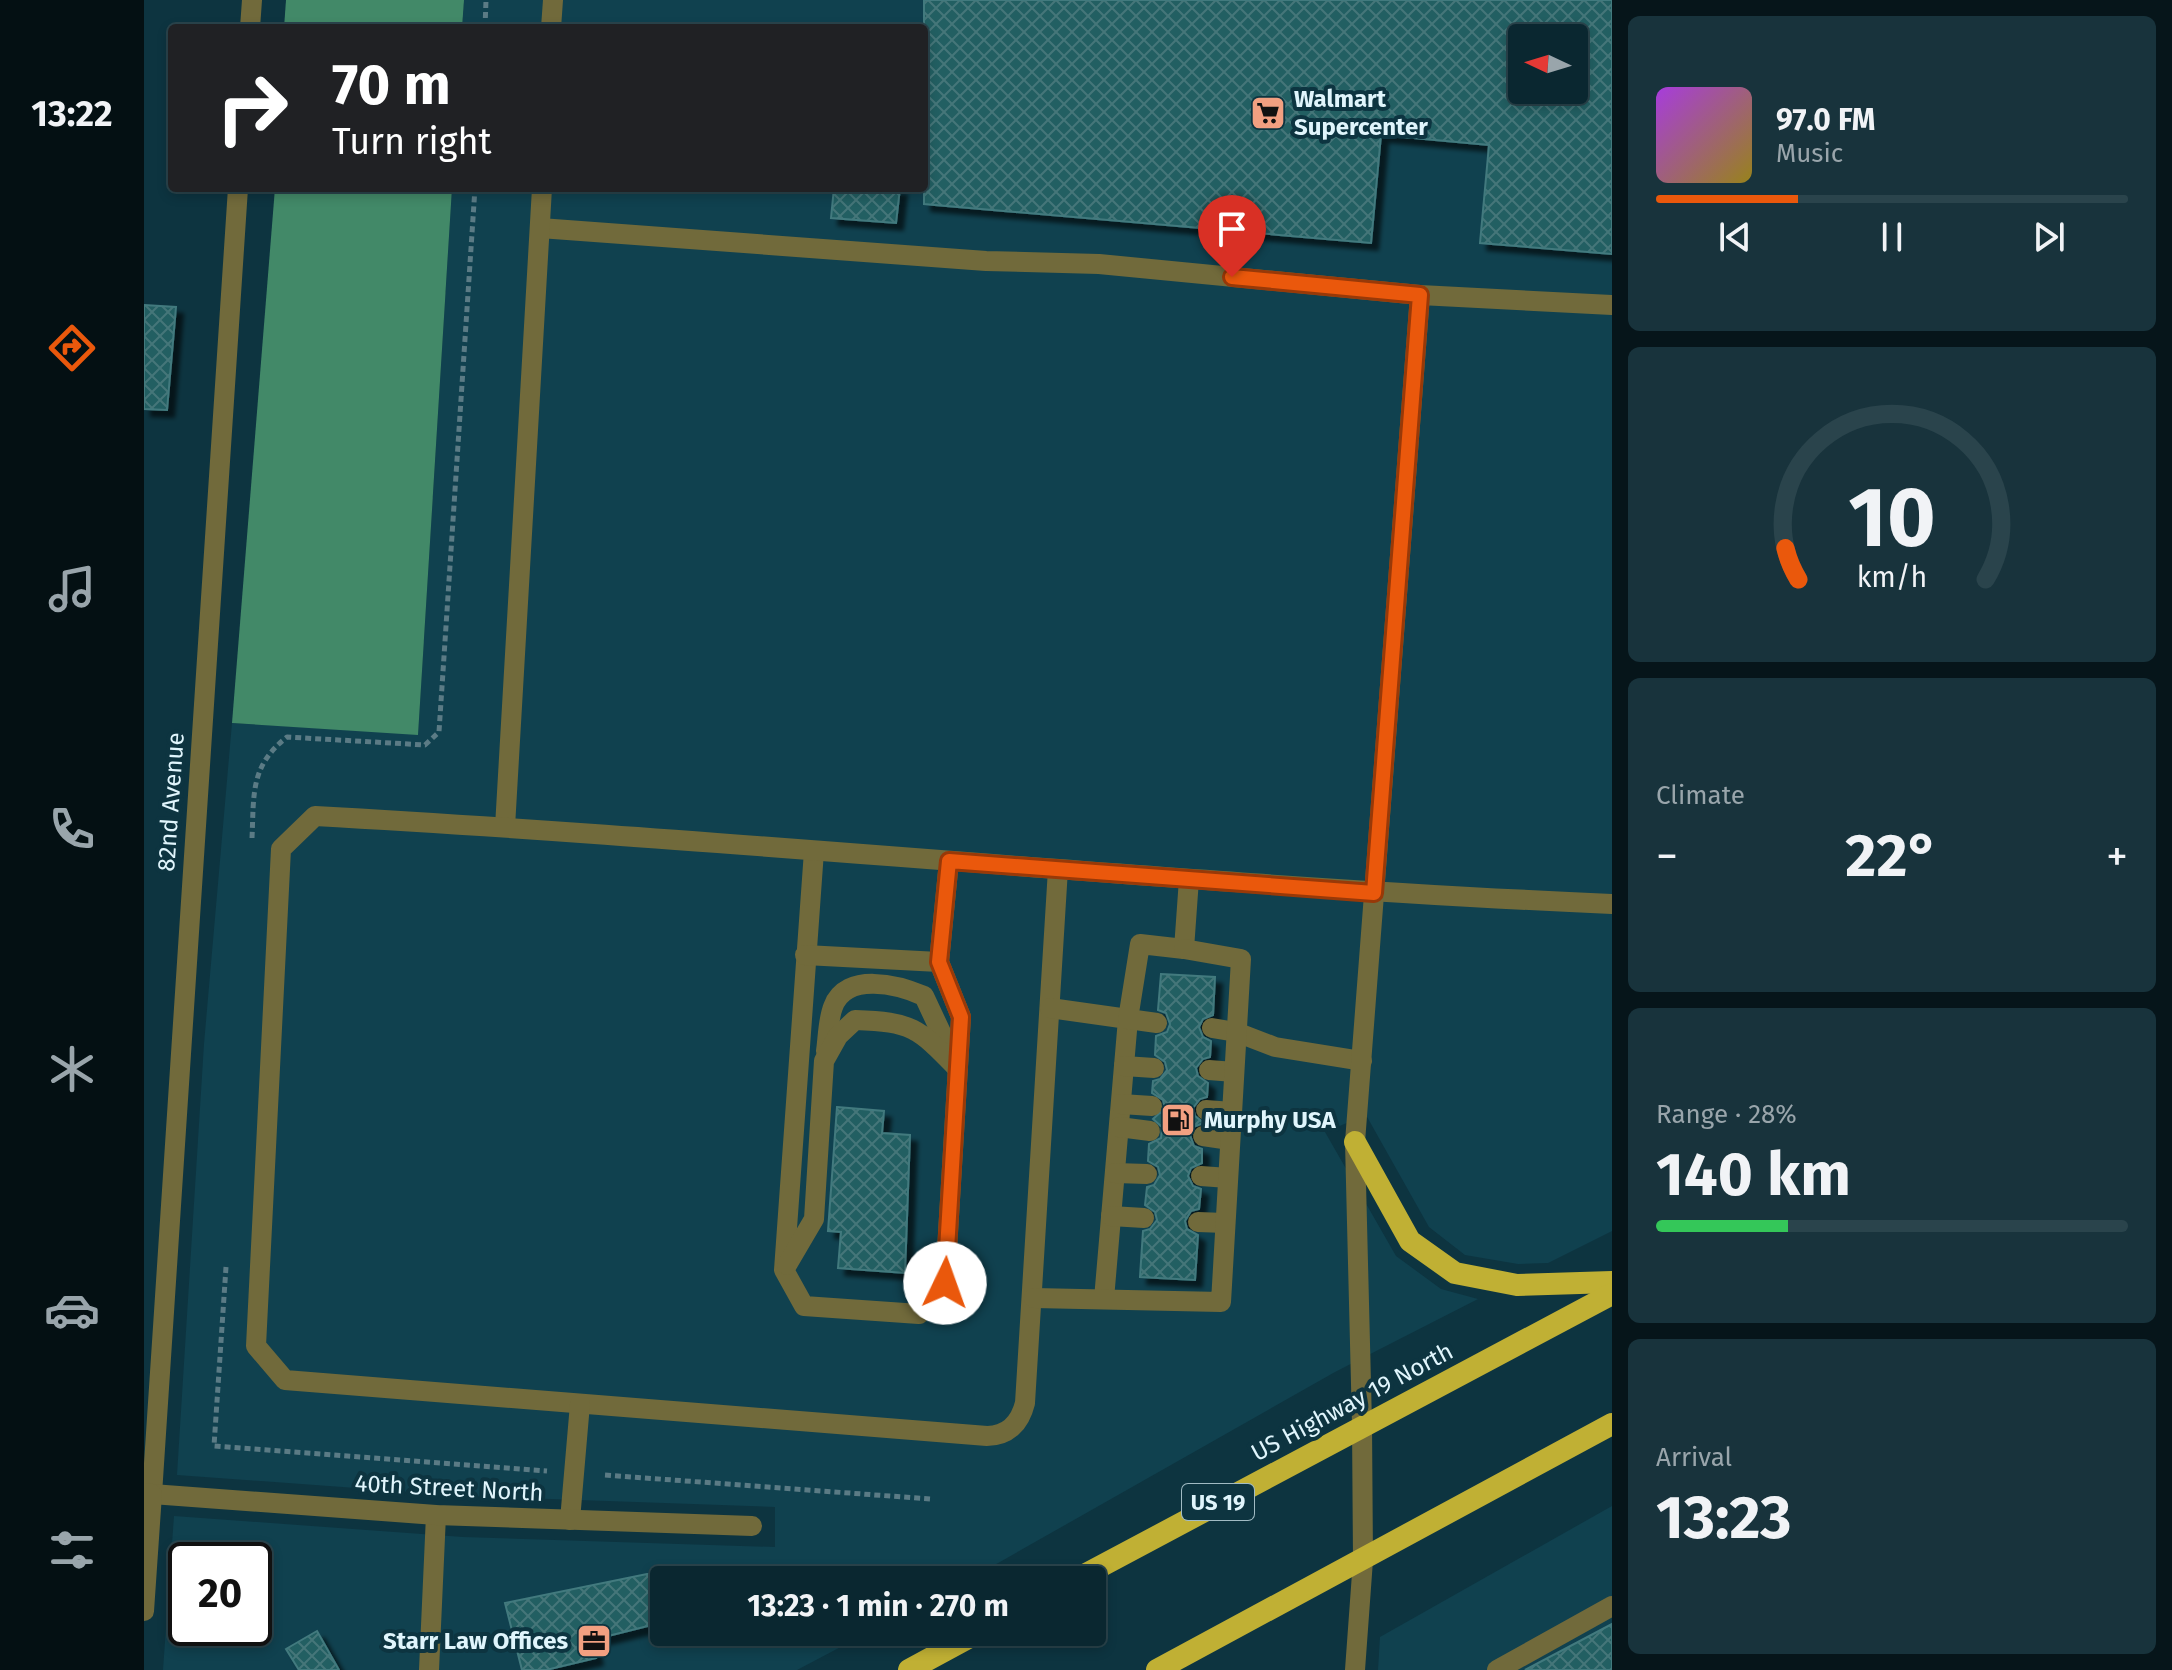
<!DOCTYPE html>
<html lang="en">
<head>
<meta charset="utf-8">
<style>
	body { margin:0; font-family:"Fira Sans",sans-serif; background:#18333c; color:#f1f3f6; height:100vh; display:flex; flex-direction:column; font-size:30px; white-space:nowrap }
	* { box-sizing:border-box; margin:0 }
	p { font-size:26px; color:#99a5ab }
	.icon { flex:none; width:44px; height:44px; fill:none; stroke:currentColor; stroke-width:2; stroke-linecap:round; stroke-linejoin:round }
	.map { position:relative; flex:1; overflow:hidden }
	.details { display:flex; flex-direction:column; gap:16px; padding:16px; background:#06151a; width:560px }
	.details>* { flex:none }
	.guide { position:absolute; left:24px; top:24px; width:760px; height:168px; border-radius:8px; box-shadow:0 4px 12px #0003,0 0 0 2px #2a444c; background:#202124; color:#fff; overflow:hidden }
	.needle { width:52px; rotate:274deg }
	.controls { position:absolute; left:1364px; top:24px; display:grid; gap:16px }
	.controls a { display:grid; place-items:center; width:80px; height:80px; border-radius:8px; background:#0a2730; box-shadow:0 4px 12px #0003,0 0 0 2px #2a444c; font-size:40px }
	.speed { position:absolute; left:24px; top:1542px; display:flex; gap:16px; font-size:40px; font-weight:700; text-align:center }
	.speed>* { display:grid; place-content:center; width:104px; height:104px; border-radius:50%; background:#0a2730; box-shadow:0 4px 12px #0003,0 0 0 2px #2a444c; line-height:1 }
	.speed .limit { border:4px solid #111; border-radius:12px; background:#fff; color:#111 }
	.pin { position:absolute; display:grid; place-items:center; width:68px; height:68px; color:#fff; margin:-82px -34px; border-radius:50% 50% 50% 0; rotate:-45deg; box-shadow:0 0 8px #0007 }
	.pin .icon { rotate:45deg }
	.me { position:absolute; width:88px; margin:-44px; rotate:3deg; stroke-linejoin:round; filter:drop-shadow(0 0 6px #0008) }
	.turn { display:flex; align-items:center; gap:28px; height:168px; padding:0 32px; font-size:36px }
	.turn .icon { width:104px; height:104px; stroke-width:2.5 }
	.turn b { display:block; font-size:56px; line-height:68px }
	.big { font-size:60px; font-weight:700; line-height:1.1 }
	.details .card { flex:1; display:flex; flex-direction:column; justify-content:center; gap:12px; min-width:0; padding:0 28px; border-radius:12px; background:#18333c }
	.details .dial { align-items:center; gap:0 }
	.dial svg { height:208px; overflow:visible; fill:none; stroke:#2a444c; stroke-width:7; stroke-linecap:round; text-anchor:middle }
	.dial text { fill:#f1f3f6; stroke:none }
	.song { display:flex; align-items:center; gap:24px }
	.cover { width:96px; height:96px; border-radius:12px; background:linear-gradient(135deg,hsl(280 70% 55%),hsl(50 70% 35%)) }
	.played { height:8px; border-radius:4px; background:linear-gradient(90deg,#ea580c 30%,#2a444c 30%) }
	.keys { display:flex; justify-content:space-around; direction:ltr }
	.heat { display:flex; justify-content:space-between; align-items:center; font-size:44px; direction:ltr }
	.charge { height:12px; border-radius:6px; background:linear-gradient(90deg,#34c759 28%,#2a444c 0) }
	.trip { position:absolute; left:506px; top:1566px; width:456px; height:80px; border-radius:8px; background:#0a2730; box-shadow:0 4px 12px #0003,0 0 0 2px #2a444c; font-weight:700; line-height:80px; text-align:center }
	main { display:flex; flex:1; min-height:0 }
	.menu { display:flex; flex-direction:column; width:144px; justify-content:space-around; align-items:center; background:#041013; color:#99a5ab }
	.menu .icon { width:56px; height:56px }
	.menu .current { color:#ea580c }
	.menu b { font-size:36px; color:#f1f3f6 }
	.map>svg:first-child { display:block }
</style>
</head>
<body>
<main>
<nav class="menu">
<b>13:22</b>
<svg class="icon current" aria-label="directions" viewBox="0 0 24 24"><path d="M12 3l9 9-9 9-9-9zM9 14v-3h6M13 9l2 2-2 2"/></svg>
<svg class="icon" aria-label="music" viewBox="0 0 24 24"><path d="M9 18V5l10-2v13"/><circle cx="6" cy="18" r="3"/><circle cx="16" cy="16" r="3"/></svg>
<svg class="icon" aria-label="phone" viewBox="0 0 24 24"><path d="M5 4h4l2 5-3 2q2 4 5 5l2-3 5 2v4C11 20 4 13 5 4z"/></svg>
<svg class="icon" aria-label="climate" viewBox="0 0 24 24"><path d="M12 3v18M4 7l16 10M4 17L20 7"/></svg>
<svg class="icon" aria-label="car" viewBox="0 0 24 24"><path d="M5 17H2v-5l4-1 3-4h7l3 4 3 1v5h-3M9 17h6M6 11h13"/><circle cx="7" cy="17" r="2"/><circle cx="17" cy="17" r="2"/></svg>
<svg class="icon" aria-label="filters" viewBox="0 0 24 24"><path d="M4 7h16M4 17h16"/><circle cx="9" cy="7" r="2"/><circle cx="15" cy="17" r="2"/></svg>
</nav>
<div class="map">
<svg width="1468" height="1670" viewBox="0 0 1468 1670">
	<defs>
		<pattern id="building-cross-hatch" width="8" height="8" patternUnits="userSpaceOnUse" patternTransform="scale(2)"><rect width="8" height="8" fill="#245e62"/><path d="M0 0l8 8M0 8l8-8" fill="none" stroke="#447679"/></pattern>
		<filter id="shadow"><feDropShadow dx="7" dy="7" stdDeviation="2" flood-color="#0009"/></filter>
	</defs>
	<rect width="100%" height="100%" fill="#0d3440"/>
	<g fill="#10414f" fill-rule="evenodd">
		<path d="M320,0h1148v1231l-64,32 -30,1 -53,-9 -36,-28 -63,-112 -41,17 71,124 45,33 37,10 -143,73 -367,208h-304v52h205l-72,38h-634l11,-154 289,21 312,10v-40l-310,-11 -288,-21 27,-431 28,-321 186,11 34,-546h472v-160h-462zM1378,38h52v52h-52zM42,1560h68v68h-68z"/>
		<path d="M1468,1506v164h-234l2,-33z"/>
	</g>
	<g fill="#428968">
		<path d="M142,0h178l-2,28h-178z"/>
		<path d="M131,188h177l-34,547 -186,-12z"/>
	</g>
	<g fill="url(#building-cross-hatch)" stroke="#427a7e" stroke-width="2" fill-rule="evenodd" filter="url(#shadow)">
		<path d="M780,0h688v254l-132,-11 9,-98 -108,-10 -10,108 -447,-39zM1378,38h52v52h-52z"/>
		<path d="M690,188h66l-4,35 -65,-5z"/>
		<path d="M0,305l32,2 -9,103 -23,-1z"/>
		<path d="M1017,974l54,3 -2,38 -10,4 -4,8 4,10 8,4 -1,16 -7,2 -7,9 2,8 10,7 -1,14 -7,2 -7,9 2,8 9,7 -11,4 -3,8 4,11 8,3v14l-11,5 -3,8 5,10 8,3 -2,20 -8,2 -6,10 2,8 11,6 -3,45 -55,-3 3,-46 7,-2 7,-9 -2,-8 -10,-7 2,-18 7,-2 6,-10 -2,-8 -10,-6 1,-17 12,-6 1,-11 -9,-8 12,-11 -2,-8 -11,-7 1,-12 7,-2 7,-9 -2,-8 -10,-7 1,-19 11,-4 3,-8 -4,-11 -8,-3z"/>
		<path d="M693,1107l47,4 -2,22 28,2 -5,138 -67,-5 3,-36 -13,-1z"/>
		<path d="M503,1574l17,1v47l-72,18 4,18 -50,12h-24l-17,-67z"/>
		<path d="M1468,1624v46h-87z"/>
		<path d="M173,1631l22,39h-40l-13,-21z"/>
	</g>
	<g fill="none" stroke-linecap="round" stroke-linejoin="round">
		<g stroke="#5b7b85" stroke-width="5" stroke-dasharray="6 4" stroke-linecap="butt">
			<path d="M341,28l1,-28"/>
			<path d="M108,838c2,-44 -2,-72 35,-101l138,8 14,-13 36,-544"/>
			<path d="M82,1267l-12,179 333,25"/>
			<path d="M461,1475l325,24"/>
		</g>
		<g stroke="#716a3b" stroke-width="20">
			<path d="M407,28l2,-28"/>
			<path d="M396,228l446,33 113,3 321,31 192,10"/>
			<path d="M361,827l37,-639"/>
			<path d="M670,851l-30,419 20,36 115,8 26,-31 16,-266 -22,-55 10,-101"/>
			<path d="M914,869l-33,534c-5,20 -17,33 -38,33l-702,-56 -29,-34 25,-497 34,-33c433,24 864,69 1297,88"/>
			<path d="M661,955l134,7"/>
			<path d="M906,1008l78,11 -24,280"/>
			<path d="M1013,1023l-29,-4 12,-75 44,5 5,-70"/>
			<path d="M1068,1028l24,4 39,15 87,14"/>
			<path d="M682,1051c2,-14 2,-31 7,-44 13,-36 66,-22 91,-11l29,62"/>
			<path d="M980,1066l30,2"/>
			<path d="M1065,1070l25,2"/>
			<path d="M977,1104l31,2"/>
			<path d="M1062,1110l26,2"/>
			<path d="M975,1127l31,4"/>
			<path d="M1059,1136l27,4"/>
			<path d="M971,1173l32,1"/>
			<path d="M1057,1176l27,2"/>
			<path d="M967,1216l33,2"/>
			<path d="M1054,1222l27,1"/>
			<path d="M643,1265l27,-46 10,-158 14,-25 17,-16c58,2 63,8 103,49"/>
			<path d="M890,1298l187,4 20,-343 -57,-10"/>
			<path d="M1218,1424l-7,-282 65,-847"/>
			<path d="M426,1520l10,-116"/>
			<path d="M285,1670l7,-155"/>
			<path d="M1353,1670l115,-64"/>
		</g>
		<g stroke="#716a3b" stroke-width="20">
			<path d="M106,28l2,-28"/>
			<path d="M8,1494l86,-1306"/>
			<path d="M8,1494l284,21 316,11"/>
			<path d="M1211,1670l8,-110 -1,-136"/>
		</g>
		<path stroke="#716a3b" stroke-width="20" d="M0,1493l8,1 -8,117"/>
		<g stroke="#c0b034" stroke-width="22">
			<path d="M1211,1142l55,99 45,32 62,12 95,-3"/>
			<path d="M931,1580l537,-286"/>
			<path d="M765,1670l70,-38"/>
			<path d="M1013,1670l455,-246"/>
		</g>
	</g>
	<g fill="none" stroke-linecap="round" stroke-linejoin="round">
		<g stroke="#983908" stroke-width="20">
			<path id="route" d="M801,1283l16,-266 -22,-55 10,-101 425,32 46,-598 -188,-18"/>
		</g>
		<use href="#route" stroke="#ea580c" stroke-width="14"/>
	</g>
	<defs>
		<g id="supermarket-square" transform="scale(1.8)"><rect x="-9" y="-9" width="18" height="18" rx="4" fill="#f2a081" stroke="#0d3440"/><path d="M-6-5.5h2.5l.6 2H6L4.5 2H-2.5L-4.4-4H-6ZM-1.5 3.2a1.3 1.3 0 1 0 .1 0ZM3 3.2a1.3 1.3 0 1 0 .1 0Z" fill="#111"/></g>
		<g id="fuel-square" transform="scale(1.8)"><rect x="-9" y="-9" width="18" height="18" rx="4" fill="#f2a081" stroke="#0d3440"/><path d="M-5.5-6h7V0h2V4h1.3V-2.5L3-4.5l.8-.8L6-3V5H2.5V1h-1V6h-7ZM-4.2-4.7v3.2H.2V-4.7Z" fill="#111"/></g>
		<g id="office-square" transform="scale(1.8)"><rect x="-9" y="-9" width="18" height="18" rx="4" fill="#f2a081" stroke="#0d3440"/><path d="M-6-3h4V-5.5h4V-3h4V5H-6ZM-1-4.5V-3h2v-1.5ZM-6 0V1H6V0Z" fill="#111"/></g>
	</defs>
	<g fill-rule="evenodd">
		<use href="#supermarket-square" x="1124" y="113"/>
		<use href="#fuel-square" x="1034" y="1120"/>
		<use href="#office-square" x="450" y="1641"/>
	</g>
	<g text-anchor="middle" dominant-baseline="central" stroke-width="8" stroke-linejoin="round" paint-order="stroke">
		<rect fill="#0d3440" stroke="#a1bbc4" stroke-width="2" x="1038" y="1484" width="72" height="36" rx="6"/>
		<g font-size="22" font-weight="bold" fill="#e0f5fc">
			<text x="1074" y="1502">US 19</text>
		</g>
		<g font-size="24" font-weight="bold" fill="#e0f5fc" stroke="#0d3440" text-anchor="start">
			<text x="1150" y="99">Walmart<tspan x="1150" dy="28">Supercenter</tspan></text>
			<text x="1060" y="1120">Murphy USA</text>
			<text x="424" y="1641" text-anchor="end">Starr Law Offices</text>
		</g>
		<g font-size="24" fill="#e0f5fc" stroke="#0d3440">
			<text transform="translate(27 802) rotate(-86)">82nd Avenue</text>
			<text transform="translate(1208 1402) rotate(-28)">US Highway 19 North</text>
			<text transform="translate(305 1488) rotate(3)">40th Street North</text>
		</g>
	</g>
</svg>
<div class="controls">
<a><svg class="needle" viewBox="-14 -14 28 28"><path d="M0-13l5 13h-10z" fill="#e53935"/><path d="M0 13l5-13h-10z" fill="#99a5ab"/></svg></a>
</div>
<div class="speed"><div class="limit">20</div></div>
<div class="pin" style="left:1088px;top:277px;background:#d93025"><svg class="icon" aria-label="arrive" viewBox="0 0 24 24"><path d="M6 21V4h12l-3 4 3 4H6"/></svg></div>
<svg class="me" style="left:801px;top:1283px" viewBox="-20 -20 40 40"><circle r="19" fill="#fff"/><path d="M0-13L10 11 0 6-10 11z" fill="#ea580c"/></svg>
<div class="trip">13:23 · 1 min · 270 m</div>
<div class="guide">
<div class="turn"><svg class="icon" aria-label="right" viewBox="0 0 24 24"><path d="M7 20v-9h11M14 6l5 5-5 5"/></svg><div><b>70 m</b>Turn right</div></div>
</div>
</div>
<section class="details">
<div class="card">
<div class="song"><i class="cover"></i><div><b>97.0 FM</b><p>Music</p></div></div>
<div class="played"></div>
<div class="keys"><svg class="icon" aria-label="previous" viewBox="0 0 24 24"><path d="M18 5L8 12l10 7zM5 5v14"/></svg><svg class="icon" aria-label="pause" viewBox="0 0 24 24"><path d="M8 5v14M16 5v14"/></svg><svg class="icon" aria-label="next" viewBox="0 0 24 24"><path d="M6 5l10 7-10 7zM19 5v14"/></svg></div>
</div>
<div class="card dial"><svg viewBox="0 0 100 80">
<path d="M14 69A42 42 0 1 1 86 69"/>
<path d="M14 69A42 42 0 0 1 9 57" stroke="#ea580c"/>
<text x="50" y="56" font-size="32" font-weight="700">10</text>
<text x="50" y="72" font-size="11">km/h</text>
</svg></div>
<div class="card"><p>Climate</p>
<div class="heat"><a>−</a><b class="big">22°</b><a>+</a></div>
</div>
<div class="card"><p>Range · 28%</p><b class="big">140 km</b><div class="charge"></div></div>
<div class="card"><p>Arrival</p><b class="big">13:23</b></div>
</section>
</main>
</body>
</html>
